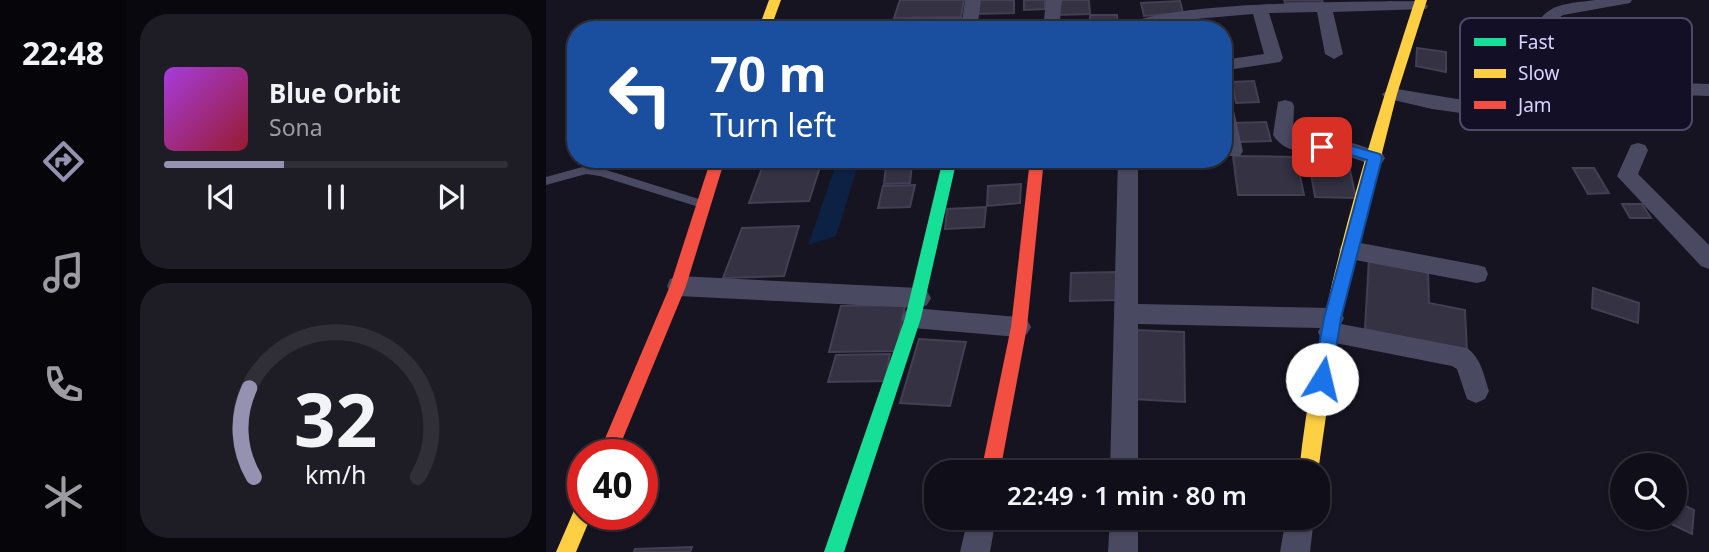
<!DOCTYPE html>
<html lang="en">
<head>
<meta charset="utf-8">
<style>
	body { margin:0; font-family:"Noto Sans",sans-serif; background:#1e1d26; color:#f1f3f6; height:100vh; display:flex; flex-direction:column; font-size:26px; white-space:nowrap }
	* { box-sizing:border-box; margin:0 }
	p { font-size:23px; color:#9c9ca2 }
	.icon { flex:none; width:38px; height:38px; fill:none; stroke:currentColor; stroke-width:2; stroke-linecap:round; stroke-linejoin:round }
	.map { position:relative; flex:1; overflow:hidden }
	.side { display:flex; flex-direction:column; gap:14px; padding:14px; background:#09080e; width:420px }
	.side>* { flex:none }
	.banner { position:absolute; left:21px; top:21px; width:665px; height:147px; border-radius:28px; box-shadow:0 2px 5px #0004,0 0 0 2px #302f38; background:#1a4fa0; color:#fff; overflow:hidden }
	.buttons { position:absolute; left:1064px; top:453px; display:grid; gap:14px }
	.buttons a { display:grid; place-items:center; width:77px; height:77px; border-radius:50%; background:#100f19; box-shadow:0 2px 5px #0004,0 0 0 2px #302f38; font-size:35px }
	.speed { position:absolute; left:21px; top:439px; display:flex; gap:14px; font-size:35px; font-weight:700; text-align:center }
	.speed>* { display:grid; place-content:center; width:91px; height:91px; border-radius:50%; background:#100f19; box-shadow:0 2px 5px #0004,0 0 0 2px #302f38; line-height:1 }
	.speed .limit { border:10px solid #d22; background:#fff; color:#111 }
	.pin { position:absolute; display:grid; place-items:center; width:60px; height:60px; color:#fff; margin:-30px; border-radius:14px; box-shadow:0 4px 10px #0006 }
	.me { position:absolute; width:77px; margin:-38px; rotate:9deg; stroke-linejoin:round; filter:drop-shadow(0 0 5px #0008) }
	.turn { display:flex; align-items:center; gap:24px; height:147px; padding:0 28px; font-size:32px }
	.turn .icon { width:91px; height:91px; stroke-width:2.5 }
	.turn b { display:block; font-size:49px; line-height:60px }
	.side .widget { flex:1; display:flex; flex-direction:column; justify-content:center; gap:10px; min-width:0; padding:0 24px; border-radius:28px; background:#1e1d26 }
	.side .dial { align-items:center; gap:0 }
	.dial svg { height:182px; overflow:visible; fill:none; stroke:#302f38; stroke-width:7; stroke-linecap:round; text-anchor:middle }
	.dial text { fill:#f1f3f6; stroke:none }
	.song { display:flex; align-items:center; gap:21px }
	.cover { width:84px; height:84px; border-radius:10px; background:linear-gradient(135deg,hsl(280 70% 55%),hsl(350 70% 35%)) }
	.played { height:7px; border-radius:4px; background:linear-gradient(90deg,#9591b1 35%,#302f38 35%) }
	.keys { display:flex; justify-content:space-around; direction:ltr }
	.trip { position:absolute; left:378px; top:460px; width:406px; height:70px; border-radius:28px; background:#100f19; box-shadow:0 2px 5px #0004,0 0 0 2px #302f38; font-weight:600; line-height:70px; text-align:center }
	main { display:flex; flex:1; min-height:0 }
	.dock { display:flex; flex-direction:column; width:126px; justify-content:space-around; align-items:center; background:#06060a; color:#9c9ca2 }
	.dock .icon { width:49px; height:49px }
	.dock .active { color:#9591b1 }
	.dock b { font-size:32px; color:#f1f3f6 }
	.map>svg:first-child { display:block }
</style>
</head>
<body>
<main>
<nav class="dock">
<b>22:48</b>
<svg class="icon active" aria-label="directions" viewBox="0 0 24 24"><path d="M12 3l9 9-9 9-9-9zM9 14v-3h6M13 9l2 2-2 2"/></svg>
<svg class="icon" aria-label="music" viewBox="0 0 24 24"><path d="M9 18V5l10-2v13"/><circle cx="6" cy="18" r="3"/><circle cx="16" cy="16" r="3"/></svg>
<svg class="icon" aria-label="phone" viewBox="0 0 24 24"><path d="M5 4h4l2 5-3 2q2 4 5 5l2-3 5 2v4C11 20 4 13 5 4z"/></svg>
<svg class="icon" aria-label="climate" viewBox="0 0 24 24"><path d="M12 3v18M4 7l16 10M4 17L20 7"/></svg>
</nav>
<section class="side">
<div class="widget">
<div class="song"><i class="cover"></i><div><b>Blue Orbit</b><p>Sona</p></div></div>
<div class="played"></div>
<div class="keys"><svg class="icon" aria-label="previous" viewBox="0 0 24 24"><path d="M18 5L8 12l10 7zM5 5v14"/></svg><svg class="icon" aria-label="pause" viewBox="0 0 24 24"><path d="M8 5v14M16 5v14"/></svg><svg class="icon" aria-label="next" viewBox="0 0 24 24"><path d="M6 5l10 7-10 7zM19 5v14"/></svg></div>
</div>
<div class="widget dial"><svg viewBox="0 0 100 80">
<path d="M14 69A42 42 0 1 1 86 69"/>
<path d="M14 69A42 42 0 0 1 12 30" stroke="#9591b1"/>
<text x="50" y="56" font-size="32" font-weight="700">32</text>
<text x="50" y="72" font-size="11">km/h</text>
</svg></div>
</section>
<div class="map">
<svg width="1163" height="552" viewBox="0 0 1163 552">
	<rect width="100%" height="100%" fill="#161421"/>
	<path fill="#0d2144" d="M292,159h22l-24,77 -28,9z"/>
	<g fill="#343243" stroke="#433f54" stroke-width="2">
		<path d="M354,0h64l-3,17 -67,1z"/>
		<path d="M430,0h38v13l-40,1z"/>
		<path d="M478,0h21v9l-21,1z"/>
		<path d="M512,0h31l1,14 -33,1z"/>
		<path d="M738,0h38l1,3h-38z"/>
		<path d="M634,1l3,12 -39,3 -3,-13z"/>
		<path d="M544,15h27l1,11 -28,1z"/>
		<path d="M420,18l-2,12h-64l4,-11z"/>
		<path d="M321,20l-3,10h-49l4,-9z"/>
		<path d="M484,21h19l-1,9h-19z"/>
		<path d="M871,48l29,4v20l-30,-6z"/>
		<path d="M708,81l5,21 -23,1 -4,-21z"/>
		<path d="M720,122l5,19 -32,1 -4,-19z"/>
		<path d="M761,151l39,1 10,46 -41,-1z"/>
		<path d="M687,156l63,1 8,38h-66z"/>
		<path d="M276,161l-13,40 -60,2 15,-40z"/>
		<path d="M366,164l-2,19 -26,1 2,-19z"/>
		<path d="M1027,168h21l15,25 -21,1z"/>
		<path d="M475,184l-1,19 -33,3 1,-20z"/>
		<path d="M369,185l-5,22 -32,1 5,-22z"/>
		<path d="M1076,204h20l9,14h-21z"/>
		<path d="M440,207l-2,20 -39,2 2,-20z"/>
		<path d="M253,226l-15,50 -61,2 19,-50z"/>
		<path d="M823,258l59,12 1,33 36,7 2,41 -102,-22z"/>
		<path d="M573,272v28l-49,1 1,-28z"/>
		<path d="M1047,288l46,15 -1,20 -46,-15z"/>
		<path d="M359,305l-9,46 -67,1 12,-46z"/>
		<path d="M590,330l48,2 1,70 -52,-3z"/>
		<path d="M373,339l47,3 -16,64 -50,-3z"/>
		<path d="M344,354l-5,27 -57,1 8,-27z"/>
		<path d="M1129,501l19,9 -2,24 -33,-16h16z"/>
		<path d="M146,547l-2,5h-56l1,-3z"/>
	</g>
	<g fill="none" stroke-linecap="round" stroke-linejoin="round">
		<path fill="#4a4962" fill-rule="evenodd" d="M40,166l14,2 102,32 6,4 -6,4 -102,-32 -14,-2 -40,11v-8z"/>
		<g fill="#4a4962" fill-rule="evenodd">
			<path d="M419,0h16l-4,30h-16z"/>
			<path d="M500,0h16l-3,30h-16z"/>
			<path d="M1049,0h37l-2,3 -67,12 -5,4 41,61 110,4v12l-113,-4 -9,-4 -29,-43c-24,5 -39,13 -51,35l6,33 -2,4 -7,2 -72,-10 -47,-11 -3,-4 9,-6 102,17 -4,-25c16,-27 32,-38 63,-44l-11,-18c13,-16 35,-15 54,-18z"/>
			<path d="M874,1l8,5 -2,3 -93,3 10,42 -9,5 -9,-5 -8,-42 -48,1 14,45 -3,4 -46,7 -11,5v-14l41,-6 -11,-40 -58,5 -55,11h-20c26,-30 251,-28 300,-29z"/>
			<path d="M677,96l9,6 11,49 -3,5h-14l-3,-5z"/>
			<path d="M739,100l7,2 2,4 -1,27c15,10 33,6 50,8 13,2 26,8 39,12l3,5 -3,5c-13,4 -24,-5 -37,-7 -23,-5 -57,3 -72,-21l5,-33z"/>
			<path d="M1092,143l7,2 3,5 -10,24 71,71v24l-8,-3 -84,-90 14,-31z"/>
			<path d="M572,159h20v145l194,4 8,3 4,7 -3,6 126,24c14,10 17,27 22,43l-4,8 -9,4 -9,-4 -10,-30 -5,-3 -122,-24 -9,-3 -3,-7 2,-4 -182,-4v148h-28z"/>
			<path d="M804,241l127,24 8,2 3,7 -3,7 -8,2 -127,-24 -8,-3 -3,-6 3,-6z"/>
			<path d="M132,276l241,12 8,3 4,7 -4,7 -8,3 -241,-12 -8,-3 -3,-7 3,-7z"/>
			<path d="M367,308l106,9 8,3 4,7 -4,7 -8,3 -106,-9 -8,-3 -4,-7 4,-7z"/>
			<path d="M422,518h28l-6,34h-30z"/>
			<path d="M564,518h28v34h-30z"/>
			<path d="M740,518h28l-4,34h-30z"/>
		</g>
		<path fill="#16e098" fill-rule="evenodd" d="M397,159h14l-36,159 -77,234h-20l81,-234z"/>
		<g fill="#ffcf43" fill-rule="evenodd">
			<path d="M223,0h12l-11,30h-12z"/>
			<path d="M869,0h12l-30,94 -57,224 -22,154h-19c17,-160 66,-319 116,-472z"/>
			<path d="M37,503v11h9l-16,38h-20l20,-46z"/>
		</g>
		<g fill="#f24e42" fill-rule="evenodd">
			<path d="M165,159h14l-39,127 -70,169h-18l72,-169z"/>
			<path d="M484,159h14l-17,168 -27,145h-19l30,-145z"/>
		</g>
	</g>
	<path fill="#1a73e8" stroke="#114b97" stroke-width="2" d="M776,142l23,2 35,10 2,4 -41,160 -10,61 -2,5 -7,3 -6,-3 -3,-5 11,-61 43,-158 -22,-7 -27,-3 -2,-3z"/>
	<rect x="914" y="18" width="232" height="112" rx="10" fill="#130f26" stroke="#4e4a67" stroke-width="2"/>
	<rect x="928" y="38" width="32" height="8" fill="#16e098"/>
	<rect x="928" y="69" width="32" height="9" fill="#ffcf43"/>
	<rect x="928" y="101" width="32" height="8" fill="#f24e42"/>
	<g font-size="19" fill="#d9d4ff">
		<text x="972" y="49">Fast</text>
		<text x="972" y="80">Slow</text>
		<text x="972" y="112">Jam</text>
	</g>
</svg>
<div class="buttons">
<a><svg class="icon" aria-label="search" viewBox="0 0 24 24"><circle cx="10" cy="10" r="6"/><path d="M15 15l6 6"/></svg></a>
</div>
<div class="speed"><div class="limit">40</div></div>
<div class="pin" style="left:776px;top:147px;background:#d93025"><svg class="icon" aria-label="arrive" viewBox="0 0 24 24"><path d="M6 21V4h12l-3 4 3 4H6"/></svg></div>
<svg class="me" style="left:776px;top:379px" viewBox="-20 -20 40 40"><circle r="19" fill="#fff"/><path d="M0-13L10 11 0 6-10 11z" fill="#1a73e8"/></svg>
<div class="trip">22:49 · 1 min · 80 m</div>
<div class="banner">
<div class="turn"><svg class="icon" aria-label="left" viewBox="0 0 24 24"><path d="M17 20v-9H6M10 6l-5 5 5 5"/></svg><div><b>70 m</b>Turn left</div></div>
</div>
</div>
</main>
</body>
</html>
